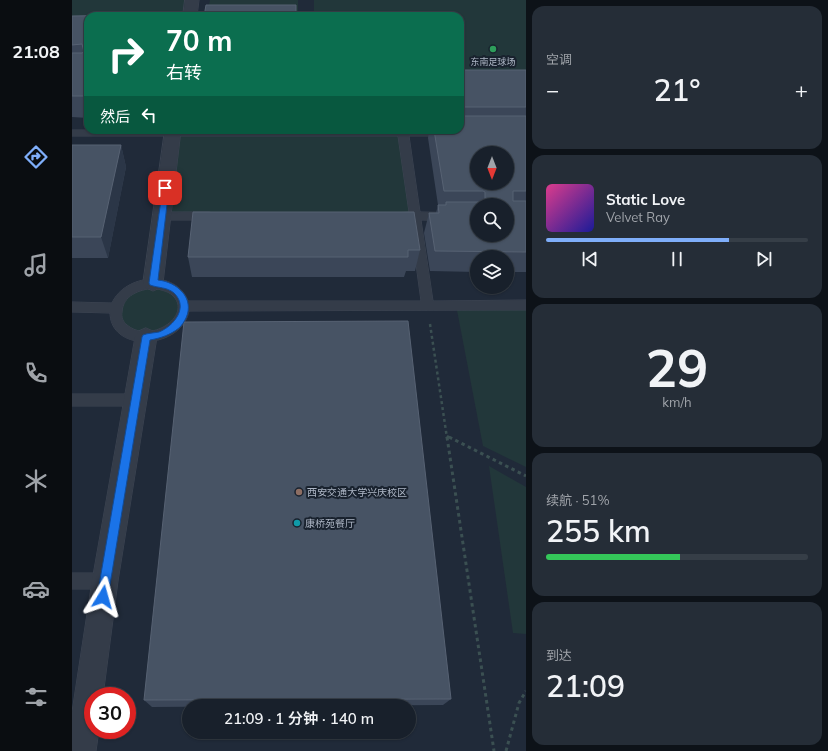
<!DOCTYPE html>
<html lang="zh">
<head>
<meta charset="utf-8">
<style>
	body { margin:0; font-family:Mulish,"Noto Sans SC",sans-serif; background:#252d37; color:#f1f3f6; height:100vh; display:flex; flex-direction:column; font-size:15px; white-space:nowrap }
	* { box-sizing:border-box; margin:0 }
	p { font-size:13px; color:#9fa3a9 }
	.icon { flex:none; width:22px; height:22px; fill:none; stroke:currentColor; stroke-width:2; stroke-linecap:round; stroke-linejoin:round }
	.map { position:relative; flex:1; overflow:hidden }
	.details { display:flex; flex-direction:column; gap:6px; padding:6px; background:#0d1218; width:302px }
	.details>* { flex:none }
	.guide { position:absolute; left:12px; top:12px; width:380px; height:122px; border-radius:12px; box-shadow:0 1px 3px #0004,0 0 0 1px #363e47; background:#0b6e4f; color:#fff; overflow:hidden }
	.needle { width:26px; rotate:180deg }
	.tools { position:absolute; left:398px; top:146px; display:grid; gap:8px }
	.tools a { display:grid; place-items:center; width:44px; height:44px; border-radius:50%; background:#18202b; box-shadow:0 1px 3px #0004,0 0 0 1px #363e47; font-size:20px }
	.speed { position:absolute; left:12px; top:687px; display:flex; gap:8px; font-size:20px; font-weight:700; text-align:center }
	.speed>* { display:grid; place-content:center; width:52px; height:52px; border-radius:50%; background:#18202b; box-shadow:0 1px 3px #0004,0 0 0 1px #363e47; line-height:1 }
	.speed .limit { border:6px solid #d22; background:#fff; color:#111 }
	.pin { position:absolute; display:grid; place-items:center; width:34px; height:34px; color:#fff; margin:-17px; border-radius:8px; box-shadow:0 2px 6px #0006 }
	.me { position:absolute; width:44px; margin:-22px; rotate:8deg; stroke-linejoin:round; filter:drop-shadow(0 0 3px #0008) }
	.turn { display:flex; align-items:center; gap:14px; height:84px; padding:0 16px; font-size:18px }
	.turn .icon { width:52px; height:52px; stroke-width:2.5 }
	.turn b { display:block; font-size:28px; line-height:34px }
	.then { display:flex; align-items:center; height:38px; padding:0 16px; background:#0003; gap:8px; font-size:15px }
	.big { font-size:30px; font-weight:600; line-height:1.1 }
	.details .tile { flex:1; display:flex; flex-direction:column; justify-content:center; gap:6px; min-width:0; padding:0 14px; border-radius:12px; background:#252d37 }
	.details .dial { align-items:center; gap:0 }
	.dial b { font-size:52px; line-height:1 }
	.song { display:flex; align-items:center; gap:12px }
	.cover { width:48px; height:48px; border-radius:6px; background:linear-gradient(135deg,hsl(330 70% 55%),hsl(240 70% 35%)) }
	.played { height:4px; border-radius:2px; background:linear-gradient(90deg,#7faefa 70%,#363e47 70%) }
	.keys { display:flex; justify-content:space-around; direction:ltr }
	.heat { display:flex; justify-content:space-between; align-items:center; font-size:22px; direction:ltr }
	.charge { height:6px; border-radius:3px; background:linear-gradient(90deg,#34c759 51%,#363e47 0) }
	.trip { position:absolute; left:110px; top:699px; width:234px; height:40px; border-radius:20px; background:#18202b; box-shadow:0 1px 3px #0004,0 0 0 1px #363e47; font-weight:600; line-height:40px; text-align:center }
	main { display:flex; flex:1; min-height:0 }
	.dock { display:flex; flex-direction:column; width:72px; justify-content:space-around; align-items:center; background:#0a0d11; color:#9fa3a9 }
	.dock .icon { width:28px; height:28px }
	.dock .current { color:#7faefa }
	.dock b { font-size:18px; color:#f1f3f6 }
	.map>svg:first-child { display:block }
</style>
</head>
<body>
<main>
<nav class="dock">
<b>21:08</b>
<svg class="icon current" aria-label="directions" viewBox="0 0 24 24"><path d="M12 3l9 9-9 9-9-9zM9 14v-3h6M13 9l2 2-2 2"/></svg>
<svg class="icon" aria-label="music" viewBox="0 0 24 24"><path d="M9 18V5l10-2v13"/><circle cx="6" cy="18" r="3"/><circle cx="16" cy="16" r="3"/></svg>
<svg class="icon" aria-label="phone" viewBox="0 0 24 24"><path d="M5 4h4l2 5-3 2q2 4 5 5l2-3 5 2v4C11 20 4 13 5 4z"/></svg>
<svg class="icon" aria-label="climate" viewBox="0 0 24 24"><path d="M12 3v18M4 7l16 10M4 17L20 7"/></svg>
<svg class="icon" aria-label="car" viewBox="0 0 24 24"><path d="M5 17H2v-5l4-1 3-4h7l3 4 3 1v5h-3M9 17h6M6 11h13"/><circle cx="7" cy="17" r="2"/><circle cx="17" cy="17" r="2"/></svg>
<svg class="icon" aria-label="filters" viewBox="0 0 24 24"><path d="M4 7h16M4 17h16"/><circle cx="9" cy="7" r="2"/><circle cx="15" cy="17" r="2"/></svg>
</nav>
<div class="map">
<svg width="454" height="751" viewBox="0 0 454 751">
	<rect width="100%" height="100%" fill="#202a39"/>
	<g fill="#22373a">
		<path d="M0,0h120l-2,16h-102l-16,54z"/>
		<path d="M138,0h88v16h-91z"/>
		<path d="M242,0h212v82h-66v-66h-146z"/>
		<path d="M100,133h231l12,83h-253z"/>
		<path d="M81,283l30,16 -12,31 -43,3 -13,-25 4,-8z"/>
		<path d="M384,305h70v162l-43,-21z"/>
		<path d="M417,466l37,21v147l-13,-1z"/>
	</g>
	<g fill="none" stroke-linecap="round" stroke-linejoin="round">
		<g stroke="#3d4553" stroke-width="1">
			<g id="service">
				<path d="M0,130l378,1 1,2 -1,2 -4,1h-37l11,76 57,1v8l-56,-1 12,81 93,-1v10l-337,1c-7,38 -78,43 -79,2l-38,-1v-10l40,1c13,-29 64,-34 76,-2h233l-11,-81 -17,-1 -2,-3 2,-3 16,-1 -11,-76h-326zM81,288c8,2 17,3 22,10 15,20 -26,46 -48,27 -4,-3 -6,-8 -5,-13 1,-17 17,-22 31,-24z"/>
				<path d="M90,212h47l4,1 2,3 -2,3 -4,1h-47l-4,-1 -2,-3 2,-3z"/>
				<path d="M0,394h63l5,2 2,4 -2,4 -5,2h-63z"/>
				<path d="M0,573h33l5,3 3,5 -3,5 -5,3h-33z"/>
			</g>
		</g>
		<g stroke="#3d4553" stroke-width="1">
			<g id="minor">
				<path d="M113,0h14l-2,16h-14z"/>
				<path d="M93,130h16l-18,153 -3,5 -7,3 -7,-3 -3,-5z"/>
				<path d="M74,328l7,3 4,6 -39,244 -15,115h-10v34h6l-3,21h-24v-39l20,-131 43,-244 4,-6z"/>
			</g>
		</g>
		<g stroke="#3b5052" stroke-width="2.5" stroke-dasharray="3 3" stroke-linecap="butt">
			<path d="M358,324l17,114"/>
			<path d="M375,436l3,2"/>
		</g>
		<g stroke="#3b5052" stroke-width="3" stroke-dasharray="3.5 3.5" stroke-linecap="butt">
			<path d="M375,437l47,314"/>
			<path d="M377,437l77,39"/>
			<path d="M434,751l13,-48 7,-12"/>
		</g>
		<use href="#service" fill="#343c49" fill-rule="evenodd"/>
		<use href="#minor" fill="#343c49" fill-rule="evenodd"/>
	</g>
	<g fill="#3b4658">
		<path d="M0,16h16v102l-16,-1z"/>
		<path d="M388,70h66v202h-19v-15h-30v15l-47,-1 -6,-38 5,-20h7l2,-8 -10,-67 1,-8h31z"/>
		<path d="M0,145h49l5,22 -18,91h-36z"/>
		<path d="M121,212l227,38 -5,21h-9l-2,6h-212l-4,-20z"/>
		<path d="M379,699l-8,6 -291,2 -8,-7z"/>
	</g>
	<path fill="#2b3647" d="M49,145l5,22 -18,91 -7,-21z"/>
	<g fill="#475364" stroke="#576273" fill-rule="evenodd">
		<path d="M134,5h90v11h-92z"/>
		<path d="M63,15v1h-47v80h-16v-43h10l2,-1 -2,-8 -10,1v-29z"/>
		<rect x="388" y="70" width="66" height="37"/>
		<path d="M388,116h66v75h-13v10h13v51l-91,-1 -6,-38h10l-1,-8h8v-3h37l2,-2v-8l-2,-1h-39l-10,-61h26zM405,153h30v30h-30zM405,205h30v30h-30z"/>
		<path d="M0,145h49l-20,92h-29z"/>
		<path d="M121,212h221l6,38h-12v7h-220z"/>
		<path d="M336,321l43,378 -307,1 40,-378z"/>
	</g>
	<path fill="#1a73e8" stroke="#114b97" d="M91,186h2l4,2 -11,92c19,2 37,18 28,38 -2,4 -4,7 -7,10 -9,7 -18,10 -29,12l-42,257 -1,4 -4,1 -4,-1 -2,-4 45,-260 1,-2c5,-2 11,-2 16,-3 15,-6 30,-25 15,-39 -7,-6 -16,-5 -24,-8l-1,-2z"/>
	<circle fill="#2e9e5b" stroke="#19222e" stroke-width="1.5" cx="421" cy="49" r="4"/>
	<circle fill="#8d6e63" stroke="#19222e" stroke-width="1.5" cx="227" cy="492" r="4"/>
	<circle fill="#0f9aa8" stroke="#19222e" stroke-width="1.5" cx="225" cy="523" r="4"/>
	<g text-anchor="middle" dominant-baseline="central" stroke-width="4" stroke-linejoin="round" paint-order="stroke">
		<g font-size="9" fill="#aeb7c6" stroke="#19222e">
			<text x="421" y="61">东南足球场</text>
		</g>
		<g font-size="10" fill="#aeb7c6" stroke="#19222e" text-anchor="start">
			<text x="235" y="492">西安交通大学兴庆校区</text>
			<text x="233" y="523">康桥苑餐厅</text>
		</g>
	</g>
</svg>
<div class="tools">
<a><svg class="needle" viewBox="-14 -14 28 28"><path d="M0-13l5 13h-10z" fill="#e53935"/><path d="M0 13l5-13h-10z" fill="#9fa3a9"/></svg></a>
<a><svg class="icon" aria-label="search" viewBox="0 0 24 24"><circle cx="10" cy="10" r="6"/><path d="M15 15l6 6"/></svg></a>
<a><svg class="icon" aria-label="layers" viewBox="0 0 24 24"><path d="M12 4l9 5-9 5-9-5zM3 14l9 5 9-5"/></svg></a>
</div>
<div class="speed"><div class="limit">30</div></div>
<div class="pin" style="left:93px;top:188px;background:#d93025"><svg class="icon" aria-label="arrive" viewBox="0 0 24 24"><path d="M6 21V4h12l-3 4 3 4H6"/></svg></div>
<svg class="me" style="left:31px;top:597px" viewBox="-20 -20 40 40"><path d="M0-17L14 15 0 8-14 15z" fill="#1a73e8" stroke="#fff" stroke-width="4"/></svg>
<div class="trip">21:09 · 1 分钟 · 140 m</div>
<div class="guide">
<div class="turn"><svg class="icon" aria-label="right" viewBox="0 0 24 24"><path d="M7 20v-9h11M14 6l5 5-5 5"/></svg><div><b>70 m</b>右转</div></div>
<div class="then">然后<svg class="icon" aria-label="left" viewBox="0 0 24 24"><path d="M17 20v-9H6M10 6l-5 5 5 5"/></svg></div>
</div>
</div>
<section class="details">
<div class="tile"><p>空调</p>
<div class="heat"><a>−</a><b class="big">21°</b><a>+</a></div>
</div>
<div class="tile">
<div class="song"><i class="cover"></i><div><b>Static Love</b><p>Velvet Ray</p></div></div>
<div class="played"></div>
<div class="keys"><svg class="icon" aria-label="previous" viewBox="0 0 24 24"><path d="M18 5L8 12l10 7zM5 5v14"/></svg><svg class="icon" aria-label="pause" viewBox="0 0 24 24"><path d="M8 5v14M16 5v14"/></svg><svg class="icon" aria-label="next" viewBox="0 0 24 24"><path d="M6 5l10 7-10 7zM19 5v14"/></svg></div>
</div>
<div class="tile dial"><b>29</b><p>km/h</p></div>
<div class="tile"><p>续航 · 51%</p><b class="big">255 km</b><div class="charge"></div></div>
<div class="tile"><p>到达</p><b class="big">21:09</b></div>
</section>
</main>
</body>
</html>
